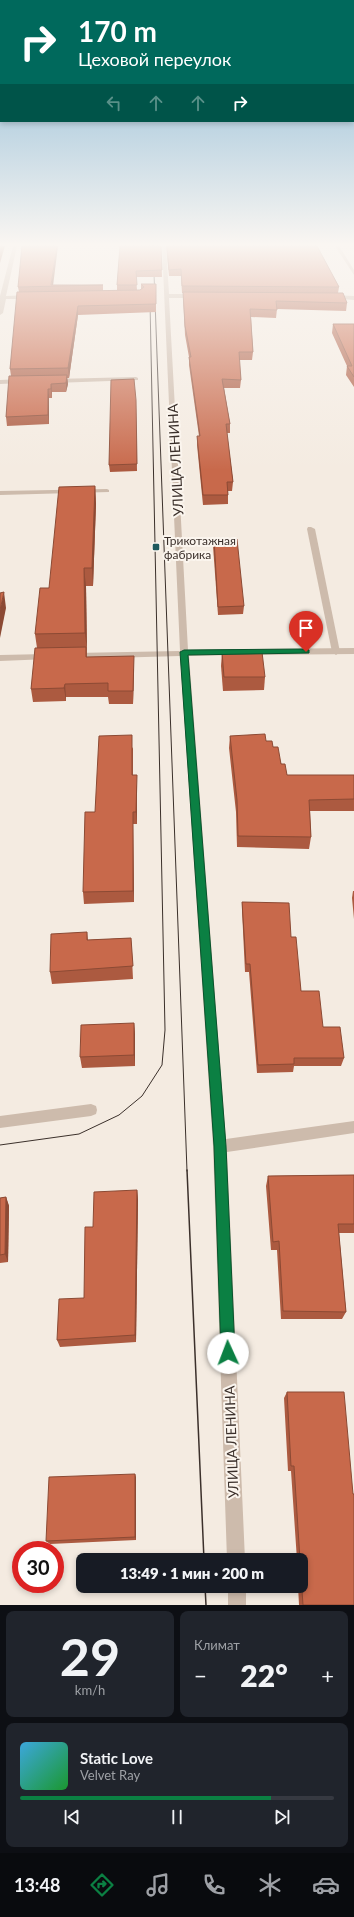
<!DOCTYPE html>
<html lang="ru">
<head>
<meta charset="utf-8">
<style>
	body { margin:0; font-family:Lato,sans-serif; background:#20242c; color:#f1f3f6; height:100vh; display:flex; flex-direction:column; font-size:15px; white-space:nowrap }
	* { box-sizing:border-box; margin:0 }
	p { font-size:13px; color:#9ea1a6 }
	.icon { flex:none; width:22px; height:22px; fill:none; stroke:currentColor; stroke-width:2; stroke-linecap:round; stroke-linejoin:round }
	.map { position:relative; height:1605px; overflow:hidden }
	.details { display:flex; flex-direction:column; gap:6px; padding:6px; background:#0d0f14; flex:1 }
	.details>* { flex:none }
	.top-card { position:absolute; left:0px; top:0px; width:354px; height:122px; box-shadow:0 2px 6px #0003; background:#00695c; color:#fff; overflow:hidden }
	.speed { position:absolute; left:12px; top:1541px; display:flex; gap:8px; font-size:20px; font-weight:700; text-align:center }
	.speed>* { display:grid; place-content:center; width:52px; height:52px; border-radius:50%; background:#171b24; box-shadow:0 2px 6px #0003; line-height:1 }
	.speed .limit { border:6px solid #d22; background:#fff; color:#111 }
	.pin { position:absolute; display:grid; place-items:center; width:34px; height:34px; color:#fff; margin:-41px -17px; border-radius:50% 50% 50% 0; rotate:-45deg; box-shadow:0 0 4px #0007 }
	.pin .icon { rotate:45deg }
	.me { position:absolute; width:44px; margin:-22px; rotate:358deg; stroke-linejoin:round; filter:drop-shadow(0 0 3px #0008) }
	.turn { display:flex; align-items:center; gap:14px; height:84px; padding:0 12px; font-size:18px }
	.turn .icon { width:52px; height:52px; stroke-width:2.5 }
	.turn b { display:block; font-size:28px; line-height:34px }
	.lanes { display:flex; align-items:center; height:38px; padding:0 12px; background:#0003; justify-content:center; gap:20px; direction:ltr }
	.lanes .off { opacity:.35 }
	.big { font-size:30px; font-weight:800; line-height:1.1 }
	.details .card { flex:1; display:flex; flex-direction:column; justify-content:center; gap:6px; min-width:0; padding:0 14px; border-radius:8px; background:#20242c }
	.details .dial { align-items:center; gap:0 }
	.dial b { font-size:52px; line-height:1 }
	.song { display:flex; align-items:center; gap:12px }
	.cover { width:48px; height:48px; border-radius:6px; background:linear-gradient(135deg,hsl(200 70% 55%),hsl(130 70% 35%)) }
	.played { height:4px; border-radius:2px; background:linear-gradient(90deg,#0b8043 80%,#363941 80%) }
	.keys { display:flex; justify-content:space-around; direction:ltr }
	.heat { display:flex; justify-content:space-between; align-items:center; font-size:22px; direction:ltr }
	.details .tiles { flex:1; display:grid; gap:6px; grid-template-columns:1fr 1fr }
	.card:last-child { grid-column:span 2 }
	.trip { position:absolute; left:76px; top:1553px; width:232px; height:40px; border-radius:8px; background:#171b24; box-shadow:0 2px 6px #0003; font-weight:800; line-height:40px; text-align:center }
	.tabs { display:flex; height:64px; justify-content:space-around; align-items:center; background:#090b0e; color:#9ea1a6 }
	.tabs .icon { width:28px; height:28px }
	.tabs .on { color:#0b8043 }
	.tabs b { font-size:18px; color:#f1f3f6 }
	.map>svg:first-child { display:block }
</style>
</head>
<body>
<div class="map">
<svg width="354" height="1605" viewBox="0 0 354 1605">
	<rect width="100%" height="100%" fill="#f4ebe1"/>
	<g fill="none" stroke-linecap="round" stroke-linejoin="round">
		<path fill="#cdbbac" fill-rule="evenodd" d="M308,527h3l4,2 25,123 -4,3 -4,-3 -25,-123z"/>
		<g fill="#cdbbac" fill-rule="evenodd">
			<path d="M13,246h4l-11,50 25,-1 3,2 -3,2h-25l-3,14 -3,2v-19z"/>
			<path d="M162,246h4l3,48h27l3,2 -3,2h-27l19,352 46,-1 4,3 -4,3 -45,1 37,483 128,-18v12l-127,19 18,408h-18l-14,-414 -33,-490 -106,3 -4,-3 4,-3 106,-2z"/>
			<path d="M335,246h4l15,24v5z"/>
			<path d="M332,295l22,1v4l-24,-2z"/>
			<path d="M136,377l2,1v2l-84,3 -3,-2 3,-2z"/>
			<path d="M0,380l22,-1 3,2 -3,2 -22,1z"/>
			<path d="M107,489l2,1v2l-109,3v-4z"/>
			<path d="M354,648v6l-104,1 -4,-3 4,-3z"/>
			<path d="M46,654l4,3 -1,2 -49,2v-6z"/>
			<path d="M91,1104l5,2 1,4 -1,4 -5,2 -91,12v-12z"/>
			<rect x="228" y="1586" width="18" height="19"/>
		</g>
		<g stroke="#3b302b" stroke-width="1">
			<path d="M153,246l34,925"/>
			<path d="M0,1145l79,-11 40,-19 23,-19 20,-31 3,-35 -15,-728"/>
		</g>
		<g stroke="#3b302b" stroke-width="1.5">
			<path d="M187,1170l17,390"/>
			<path d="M205,1586l1,19"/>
		</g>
	</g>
	<g fill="#ac5a40">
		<path d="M120,246h42h-1l1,31h-26l1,13h3l1,-1v-5h15v28l-78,3 -9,63h-2l1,6 -2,8h-14v6h-3v26l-42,2 -1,-9 5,-41 -1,-7 9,-77 -1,-5 35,-2h50v6l14,-1v-5z"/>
		<path d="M166,246h151l22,41 -1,6 9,10 -1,8 -69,-2 -1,9 -25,-1 2,35 -1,8h-13l2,20 -1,8h-16l6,36v9h-3l6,49 -1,9h-4v13l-25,1 -6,-60v-9h2l-10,-71v-8l-4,-22 -2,-42h-1l-1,-17h-12z"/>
		<path d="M333,324h21v63l-8,-12 1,-9 -15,-33z"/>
		<path d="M136,406l1,65 -27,1 -1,-7z"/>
		<path d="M95,486l1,18 -3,82h-7l1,71 47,12 -1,35h-24l-1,-7h-42v4l-33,1 -2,-13 6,-41 -2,-14 14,-46z"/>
		<path d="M214,539l30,67 -1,8 -25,1 -5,-69z"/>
		<path d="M222,652l43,25 -1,13 -41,1 -2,-25z"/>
		<path d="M230,736l36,5 7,6 14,28h67v36h-44l1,26 -2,12 -72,-2 -1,-35 -7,-64z"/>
		<path d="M133,747v28l4,12v37h-4l1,78 -50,2 -1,-12 12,-80z"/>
		<path d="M353,891h1v28l-2,-21z"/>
		<path d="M242,902l49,35 10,54 22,36 21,31 -3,8h-47l-1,6 -36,1 -8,-101h-4l-3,-62z"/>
		<path d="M87,932l1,8 43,-2 2,41 -81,5 -2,-12z"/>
		<path d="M134,1023l1,12v31l-53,2 -2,-11z"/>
		<path d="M354,1175v58h-15l7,79 -4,7h-61l-4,-69h-6l-5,-64 2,-10z"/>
		<path d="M137,1190l1,10 -2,142 -76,5 -3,-7 27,-42 9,-71z"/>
		<path d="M6,1197l3,9 -1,56 -8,1v-65z"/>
		<path d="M287,1392l66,102 1,111h-55l-1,-19h3v-26h-4l-6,-89h-3l-4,-73z"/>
		<path d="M135,1474l1,4v62l-86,4 -4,-3z"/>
	</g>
	<g fill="#8c4a34">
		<path d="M2,246h3l-5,17v-9z"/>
		<path d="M57,246h1l-5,40h-2z"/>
		<path d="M78,306v9l-9,63 -1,-10z"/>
		<path d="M67,375l1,9 -2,8v-9z"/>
		<path d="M51,384l1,8v6l-1,-9z"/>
		<path d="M48,389l1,9v26l-1,-9z"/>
		<path d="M95,486l1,18 -3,82 -1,-18z"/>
		<path d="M84,568l2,18 1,65 -2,-18z"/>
		<path d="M4,592l2,16 -6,30v-28z"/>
		<path d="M134,656v13l-1,35v-13z"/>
		<path d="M65,684l1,13v4l-2,-13z"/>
		<path d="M137,775v49l-1,-12z"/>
		<path d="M133,812v12l1,78 -1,-11z"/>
		<path d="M134,1023l1,12v31l-1,-11z"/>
		<path d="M137,1190l1,10 -2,142 -1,-7z"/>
		<path d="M6,1197l3,9 -1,56 -3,-8z"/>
		<path d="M135,1474l1,4v62l-1,-3z"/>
	</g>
	<g fill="#c8694b" stroke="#8c4a34">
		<path d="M0,246h2l-2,8z"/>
		<path d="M22,246h35l-6,39h52l-85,2z"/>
		<path d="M120,246h41l1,24 -26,1 1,14h-20z"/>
		<path d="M167,246h150l22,41 -157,-1 -1,-17 -12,1z"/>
		<path d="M141,284h15v20l-78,2 -10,62 -58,1 7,-77 123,-2 4,-3z"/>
		<path d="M183,292l160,1 4,10 -71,-2 1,9 -27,-1 3,43h-14l2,28 -19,-1 8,45h-4l7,58h-6l1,13h-25l-6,-59h3l-11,-79h2l-6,-31z"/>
		<path d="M333,324h21v53l-7,-11h5z"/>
		<path d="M67,375l-1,8 -15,1v5h-3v26l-42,2 3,-41z"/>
		<path d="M134,379l2,21 1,64 -28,1 2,-85z"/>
		<path d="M95,486l-3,82h-8l1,65 -50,1 5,-46h9l10,-101z"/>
		<path d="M214,539h23l7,67 -26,1z"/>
		<path d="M4,592l-4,18v-17z"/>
		<path d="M86,647v10l48,-1 -1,35h-25v-8l-43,1 -1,4 -33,1 4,-41z"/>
		<path d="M222,652h40l3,25h-41z"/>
		<path d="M265,734l1,7h6l1,6h5l3,17h4l2,11h67v24l-45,1 2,37 -73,-1 -1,-36 -7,-64z"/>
		<path d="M132,735v40h5l-1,37h-3v79l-50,1 2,-80h10l4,-76z"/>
		<path d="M242,902l47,1 2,34h5l5,54h18l4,36h17l4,31h-50v6l-36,1 -8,-101h-4z"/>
		<path d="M87,932v8l44,-2 2,28 -83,6 1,-38z"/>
		<path d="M134,1023v32l-54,2 1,-32z"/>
		<path d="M354,1175v49h-16l8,88 -63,-1 -4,-70 -6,1 -5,-66z"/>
		<path d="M137,1190l-2,145 -78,5 2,-41 25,-1 1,-71h8l1,-35z"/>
		<path d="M6,1197l-1,57 -5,1v-57z"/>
		<path d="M287,1392h57l9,102h1v111h-51l-2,-29v-16h-1l-6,-94h-3z"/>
		<path d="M135,1474v63l-89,4 3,-64z"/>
	</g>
	<linearGradient id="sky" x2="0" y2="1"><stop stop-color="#7eb2d2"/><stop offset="0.52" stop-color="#faf6f2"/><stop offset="1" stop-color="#faf6f2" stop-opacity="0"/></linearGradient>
	<rect width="354" height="470" fill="url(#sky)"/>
	<path fill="#0b8043" stroke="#07532c" d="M306,649l3,1v3l-121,2 38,491 9,207 -2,5 -5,2 -5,-2 -2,-5 -7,-207 -34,-494 4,-2z"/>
	<rect fill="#1f5a5e" stroke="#fbf5ee" stroke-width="1.5" x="152" y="543" width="8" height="8" rx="2"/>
	<g text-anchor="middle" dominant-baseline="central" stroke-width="4" stroke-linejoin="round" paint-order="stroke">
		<g font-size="12" fill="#3b302b" stroke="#fbf5ee" text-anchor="start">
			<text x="164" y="540">Трикотажная<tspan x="164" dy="14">фабрика</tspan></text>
		</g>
		<g font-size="14" fill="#3b302b" stroke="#fbf5ee">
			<text transform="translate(175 460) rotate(-93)">УЛИЦА ЛЕНИНА</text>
			<text transform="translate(231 1442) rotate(-92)">УЛИЦА ЛЕНИНА</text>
		</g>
	</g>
</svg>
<div class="speed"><div class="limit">30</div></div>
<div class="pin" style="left:306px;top:652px;background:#d93025"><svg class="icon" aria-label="arrive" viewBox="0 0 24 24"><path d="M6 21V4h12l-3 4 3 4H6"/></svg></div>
<svg class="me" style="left:228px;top:1353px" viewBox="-20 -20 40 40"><circle r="19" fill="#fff"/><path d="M0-13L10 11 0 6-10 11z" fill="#0b8043"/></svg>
<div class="trip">13:49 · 1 мин · 200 m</div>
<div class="top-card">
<div class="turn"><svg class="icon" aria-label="right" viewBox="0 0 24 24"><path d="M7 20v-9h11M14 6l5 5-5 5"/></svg><div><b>170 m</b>Цеховой переулок</div></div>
<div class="lanes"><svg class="icon off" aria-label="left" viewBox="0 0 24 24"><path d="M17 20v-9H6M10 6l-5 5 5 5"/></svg><svg class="icon off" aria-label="ahead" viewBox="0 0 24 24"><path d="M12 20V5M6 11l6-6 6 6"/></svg><svg class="icon off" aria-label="ahead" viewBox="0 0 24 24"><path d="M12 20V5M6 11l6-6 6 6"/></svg><svg class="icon" aria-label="right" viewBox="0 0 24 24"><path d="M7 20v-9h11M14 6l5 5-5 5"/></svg></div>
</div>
</div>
<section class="details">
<div class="tiles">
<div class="card dial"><b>29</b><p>km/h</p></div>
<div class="card"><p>Климат</p>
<div class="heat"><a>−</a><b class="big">22°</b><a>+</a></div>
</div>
<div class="card">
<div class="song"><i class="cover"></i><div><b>Static Love</b><p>Velvet Ray</p></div></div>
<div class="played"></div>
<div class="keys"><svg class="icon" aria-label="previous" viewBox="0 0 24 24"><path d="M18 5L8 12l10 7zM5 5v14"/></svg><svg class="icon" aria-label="pause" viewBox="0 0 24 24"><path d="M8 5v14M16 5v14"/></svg><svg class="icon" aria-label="next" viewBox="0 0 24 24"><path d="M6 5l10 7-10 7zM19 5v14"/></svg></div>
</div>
</div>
</section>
<nav class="tabs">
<b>13:48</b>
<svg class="icon on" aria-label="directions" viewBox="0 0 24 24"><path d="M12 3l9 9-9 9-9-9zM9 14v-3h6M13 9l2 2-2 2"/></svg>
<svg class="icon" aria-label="music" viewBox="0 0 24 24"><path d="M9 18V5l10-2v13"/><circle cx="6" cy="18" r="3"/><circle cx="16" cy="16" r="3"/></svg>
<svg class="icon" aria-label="phone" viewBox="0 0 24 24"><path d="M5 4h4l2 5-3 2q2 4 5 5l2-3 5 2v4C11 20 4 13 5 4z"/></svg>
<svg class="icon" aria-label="climate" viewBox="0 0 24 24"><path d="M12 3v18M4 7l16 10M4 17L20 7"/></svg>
<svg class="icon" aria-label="car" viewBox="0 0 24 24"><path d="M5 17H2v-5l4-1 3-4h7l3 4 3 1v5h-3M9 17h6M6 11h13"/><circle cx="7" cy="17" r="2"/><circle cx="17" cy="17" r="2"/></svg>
</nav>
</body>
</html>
